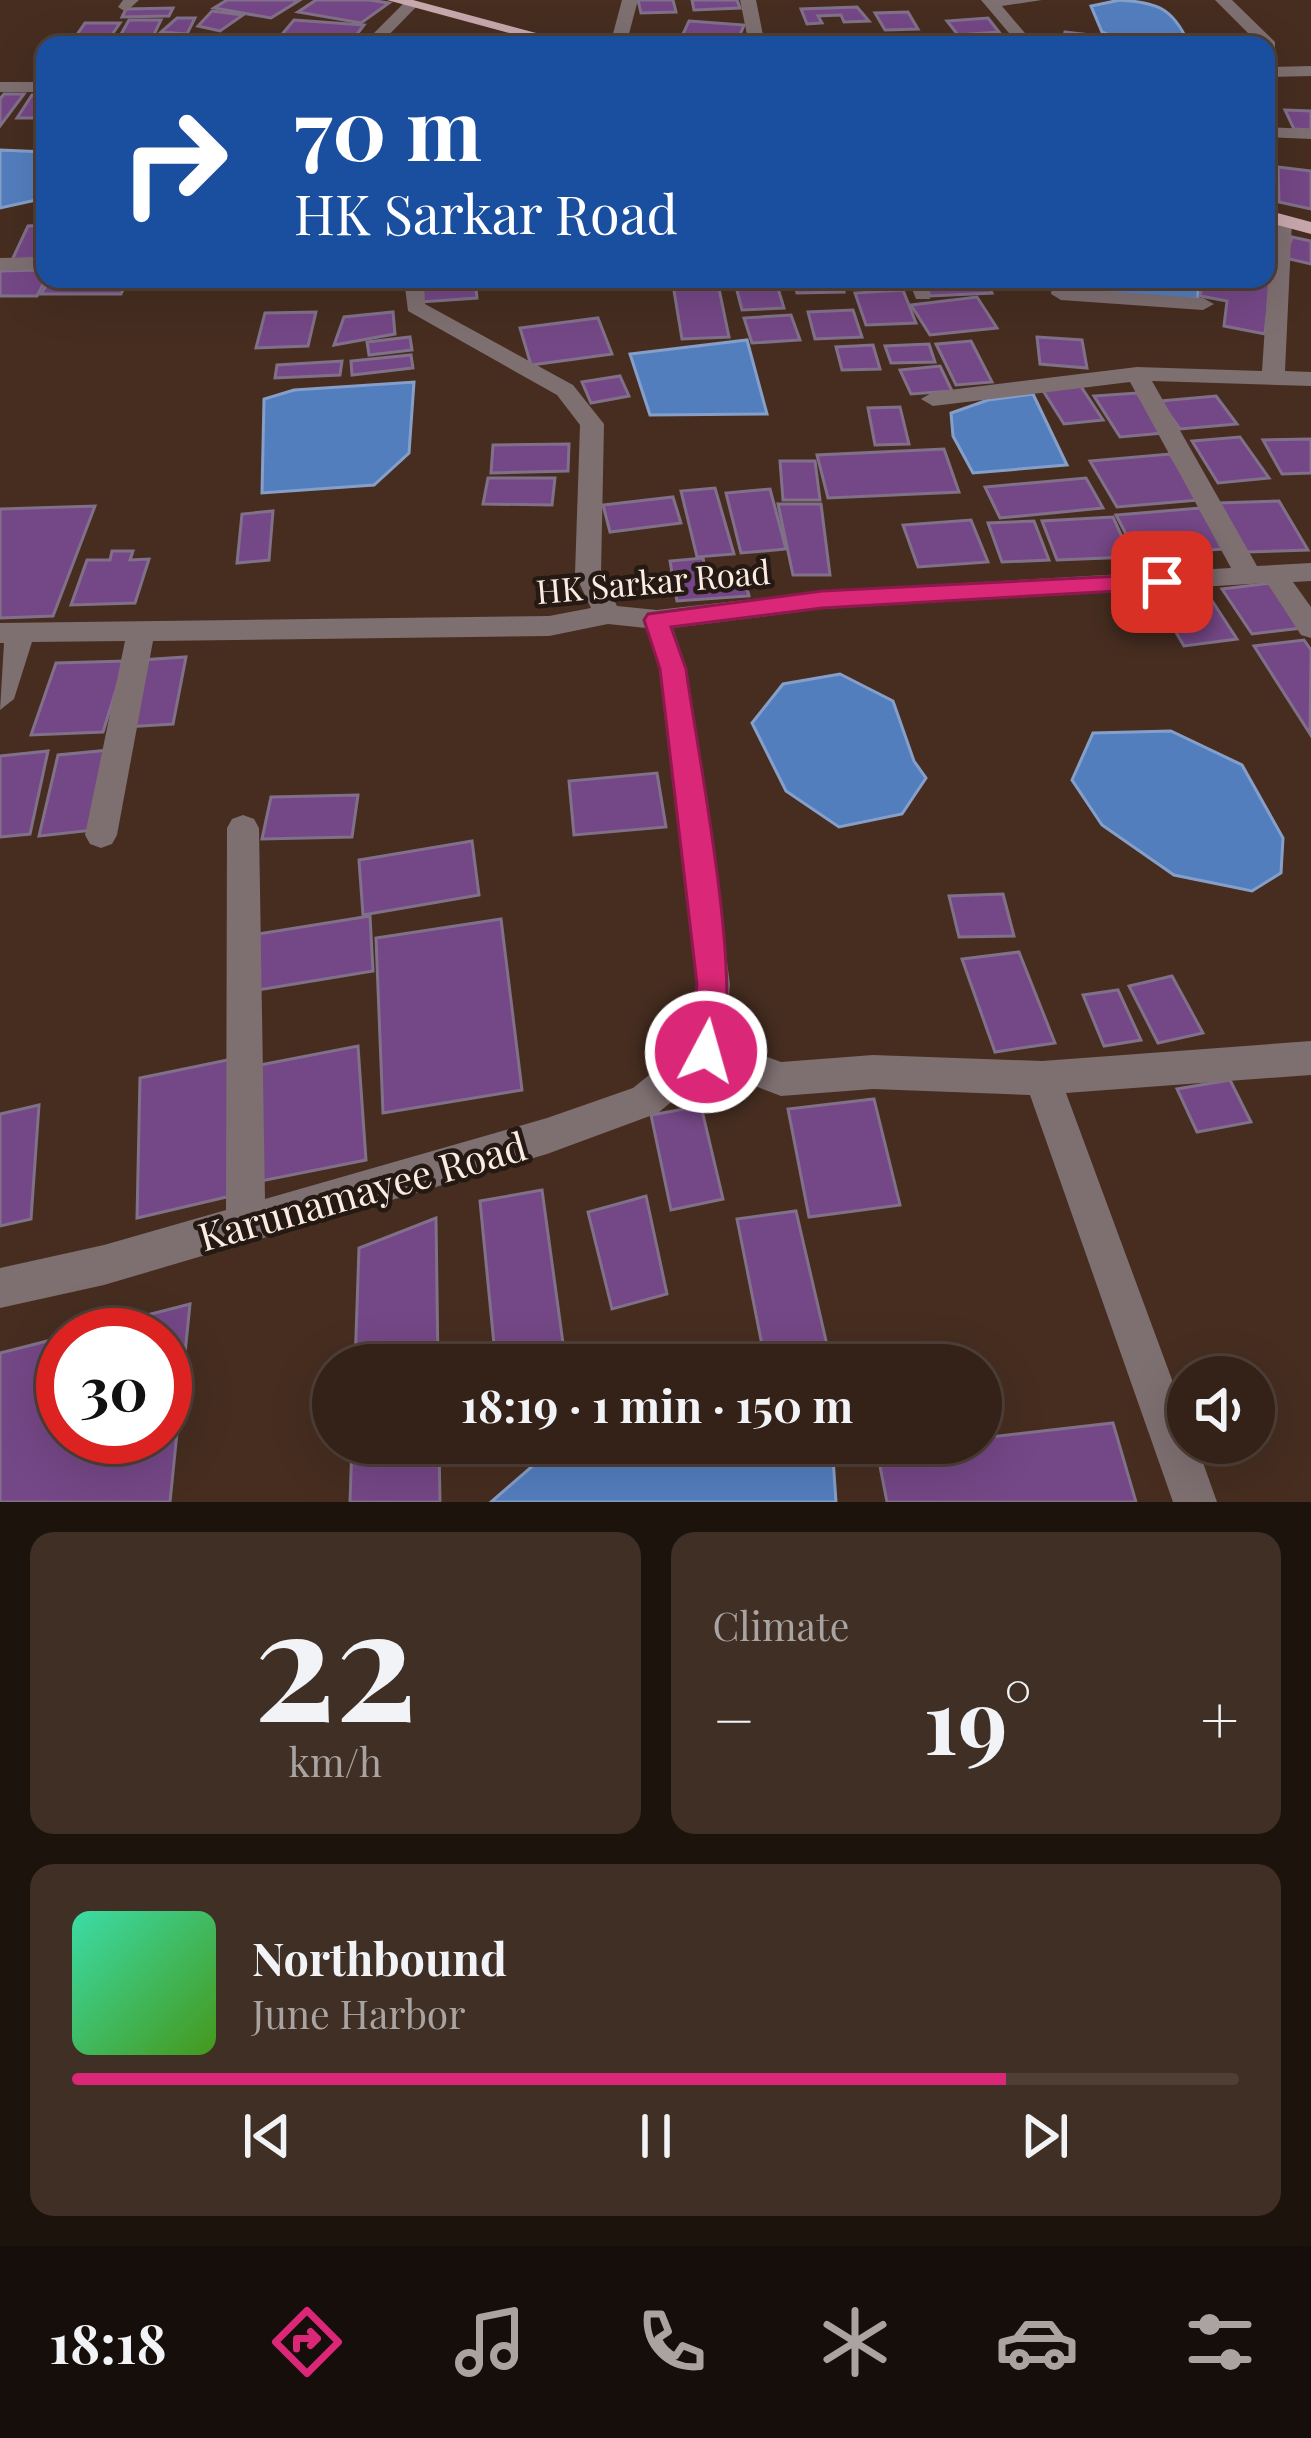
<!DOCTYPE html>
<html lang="en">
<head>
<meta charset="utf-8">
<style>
	body { margin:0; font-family:"Playfair Display",serif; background:#3f2f25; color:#f1f3f6; height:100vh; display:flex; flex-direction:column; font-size:45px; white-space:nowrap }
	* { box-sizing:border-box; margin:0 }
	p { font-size:39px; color:#a9a4a2 }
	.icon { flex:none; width:66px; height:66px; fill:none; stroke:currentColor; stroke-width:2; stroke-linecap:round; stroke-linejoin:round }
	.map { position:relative; height:1502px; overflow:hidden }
	.panel { display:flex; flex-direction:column; gap:30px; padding:30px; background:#1d130d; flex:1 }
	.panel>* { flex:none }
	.hud { position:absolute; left:36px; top:36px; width:1239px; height:252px; border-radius:24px; box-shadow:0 12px 48px #0002,0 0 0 3px #4e3f37; background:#1a4fa0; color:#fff; overflow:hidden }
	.fabs { position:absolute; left:1167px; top:1356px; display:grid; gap:24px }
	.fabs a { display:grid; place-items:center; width:108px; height:108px; border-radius:50%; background:#342218; box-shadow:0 12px 48px #0002,0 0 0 3px #4e3f37; font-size:60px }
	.speed { position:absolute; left:36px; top:1308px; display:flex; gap:24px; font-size:60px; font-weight:700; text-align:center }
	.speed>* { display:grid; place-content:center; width:156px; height:156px; border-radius:50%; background:#342218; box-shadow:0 12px 48px #0002,0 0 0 3px #4e3f37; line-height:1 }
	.speed .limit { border:18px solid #d22; background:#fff; color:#111 }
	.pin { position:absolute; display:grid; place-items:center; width:102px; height:102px; color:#fff; margin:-51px; border-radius:24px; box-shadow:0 6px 18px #0006 }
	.me { position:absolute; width:132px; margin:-66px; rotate:6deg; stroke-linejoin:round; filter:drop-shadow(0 0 9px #0008) }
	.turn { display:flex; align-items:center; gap:42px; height:252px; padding:0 60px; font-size:54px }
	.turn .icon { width:156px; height:156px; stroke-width:2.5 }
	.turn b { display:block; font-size:84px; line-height:102px }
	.big { font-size:90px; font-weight:700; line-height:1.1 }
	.panel .tile { flex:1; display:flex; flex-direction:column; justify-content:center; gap:18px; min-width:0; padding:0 42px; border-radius:24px; background:#3f2f25 }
	.panel .dial { align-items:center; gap:0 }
	.dial b { font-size:156px; line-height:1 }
	.song { display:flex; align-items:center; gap:36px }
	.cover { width:144px; height:144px; border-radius:18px; background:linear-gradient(135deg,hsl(160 70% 55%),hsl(100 70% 35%)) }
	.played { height:12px; border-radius:6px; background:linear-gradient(90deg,#db2777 80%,#4e3f37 80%) }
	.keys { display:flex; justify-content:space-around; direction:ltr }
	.heat { display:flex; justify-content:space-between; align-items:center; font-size:66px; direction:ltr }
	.panel .tiles { flex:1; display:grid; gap:30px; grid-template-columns:1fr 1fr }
	.tile:last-child { grid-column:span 2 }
	.trip { position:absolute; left:312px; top:1344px; width:690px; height:120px; border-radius:60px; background:#342218; box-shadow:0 12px 48px #0002,0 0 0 3px #4e3f37; font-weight:700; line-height:120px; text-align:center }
	.tabs { display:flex; height:192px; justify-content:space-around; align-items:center; background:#150e0a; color:#a9a4a2 }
	.tabs .icon { width:84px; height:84px }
	.tabs .active { color:#db2777 }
	.tabs b { font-size:54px; color:#f1f3f6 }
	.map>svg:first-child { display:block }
</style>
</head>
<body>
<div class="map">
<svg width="1311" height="1502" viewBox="0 0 1311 1502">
	<rect width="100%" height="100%" fill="#462d20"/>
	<g fill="#537ebe" stroke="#869fc9" stroke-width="3">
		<path d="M1120,0c37,3 52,7 68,42l-67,-2 -19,-8 -11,-26z"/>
		<path d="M0,150l45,2v46l-45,10z"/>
		<path d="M1077,279h121v20l-122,-3z"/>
		<path d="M747,340l20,74 -117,1 -20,-61z"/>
		<path d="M414,382l-5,71 -35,32 -112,8 2,-94 30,-9z"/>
		<path d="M1033,394l34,71 -94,8 -20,-37 -2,-23 37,-13z"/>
		<path d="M840,674l53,27 21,60 12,17 -24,36 -63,13 -53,-36 -34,-68 31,-39z"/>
		<path d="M1171,731l71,34 41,73 -2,35 -29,18 -78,-16 -72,-50 -30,-45 21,-47z"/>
		<path d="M559,1443h273l4,59h-345z"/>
	</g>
	<g fill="#744786" stroke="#817089" stroke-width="3">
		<path d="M227,0h73l-29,18 -57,-10z"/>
		<path d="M316,0h53l20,3 -28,20 -63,-11z"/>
		<path d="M638,0h35l3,12 -35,1z"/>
		<path d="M692,0h45l3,8 -46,2z"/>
		<path d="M857,7l12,14 -25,1 -3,-7 -23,1 4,7 -15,1 -6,-15z"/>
		<path d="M173,8l-4,8 -47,1 4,-8z"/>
		<path d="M212,11l31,4 -23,16 -22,-5z"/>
		<path d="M908,12l10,17 -33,1 -10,-17z"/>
		<path d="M177,18h18l-8,16 -26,-2z"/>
		<path d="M988,18l11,14 -41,3 -11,-14z"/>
		<path d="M129,20h32l-12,25h-34z"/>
		<path d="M294,20l70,5 -13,17 -72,-4z"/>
		<path d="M689,21l55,4 -8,20h-58z"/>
		<path d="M85,23h35l-9,13h-35z"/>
		<path d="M1065,32l43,5 -2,8h-44z"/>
		<path d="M197,36l-4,9h-38l4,-8z"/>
		<path d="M4,94h20l-24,32v-27z"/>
		<path d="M32,95h13v23h-28z"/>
		<path d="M1285,110l26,1v19l-17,-1z"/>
		<path d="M1278,167l33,4v38l-32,-7z"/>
		<path d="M45,225l-2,33 -31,2 16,-34z"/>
		<path d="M1266,233l10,3 -11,98 -41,-8 3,-25 -27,-5 3,-17h63z"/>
		<path d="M1292,237l19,4v23l-26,-6z"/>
		<path d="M45,270l1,9 -9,17h-37v-25z"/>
		<path d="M50,279h78l-7,15h-80z"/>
		<path d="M419,279h56l2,19 -56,4z"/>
		<path d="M672,279h45l12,58 -47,2z"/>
		<path d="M794,279h47l3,13 -47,1z"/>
		<path d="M853,279h47l3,6 -47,3z"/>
		<path d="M923,279h62l7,14 -62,3z"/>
		<path d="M777,285l7,23 -42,2 -6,-23z"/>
		<path d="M903,290l13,33 -50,2 -11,-32z"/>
		<path d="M977,297l20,31 -67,7 -19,-30z"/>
		<path d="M853,310l9,27 -47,2 -7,-27z"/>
		<path d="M316,312l-8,34 -52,2 9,-35z"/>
		<path d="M393,312l2,22 -61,11 10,-28z"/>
		<path d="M791,315l9,25 -48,3 -8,-25z"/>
		<path d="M598,318l14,36 -81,11 -11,-37z"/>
		<path d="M410,337l2,13 -43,5 -2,-13z"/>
		<path d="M1037,337l45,3 5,28 -47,-4z"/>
		<path d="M971,341l21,41 -36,3 -20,-41z"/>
		<path d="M929,344l6,18 -44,1 -6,-17z"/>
		<path d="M873,345l7,24 -38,1 -6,-23z"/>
		<path d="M411,355l2,13 -61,7 -1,-14z"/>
		<path d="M342,361l-2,14 -65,3 2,-13z"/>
		<path d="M940,366l12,25 -41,3 -11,-24z"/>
		<path d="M620,376l9,20 -38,7 -9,-21z"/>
		<path d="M1080,385l23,35 -39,4 -22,-35z"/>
		<path d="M1137,393l27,40 -44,4 -26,-41z"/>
		<path d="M1216,396l21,28 -57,5 -20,-28z"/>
		<path d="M900,407l9,37 -34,1 -7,-37z"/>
		<path d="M1240,437l29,41 -51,5 -26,-42z"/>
		<path d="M1311,439v34l-29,1 -19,-34z"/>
		<path d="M569,444l-1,27 -77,2 2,-28z"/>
		<path d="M944,449l15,43 -131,6 -11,-43z"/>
		<path d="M1170,454l29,46 -82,7 -27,-46z"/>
		<path d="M780,461h35l5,39h-37z"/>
		<path d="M488,478h67l-3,27 -69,-1z"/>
		<path d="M1086,478l17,30 -103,10 -15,-31z"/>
		<path d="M715,488l19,66 -37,3 -16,-66z"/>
		<path d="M770,489l16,60 -45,4 -15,-60z"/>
		<path d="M673,497l8,26 -71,9 -7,-27z"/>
		<path d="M1279,501l29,49 -62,2 -27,-49z"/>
		<path d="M778,504h43l9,71h-37z"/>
		<path d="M95,506l-42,110 -53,2v-109z"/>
		<path d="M1200,508l24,41 -87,6 -21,-40z"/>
		<path d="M273,511l-4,49 -32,3 5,-49z"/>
		<path d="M1113,517l18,40 -74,3 -15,-39z"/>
		<path d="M971,520l17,42 -70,5 -15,-42z"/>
		<path d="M1034,521l15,39 -47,2 -14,-39z"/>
		<path d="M112,551h21l-3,9 19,-1 -14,44 -64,2 16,-45h23z"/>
		<path d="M703,558l3,14 36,-2 7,26 -72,5 -7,-40z"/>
		<path d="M1271,583l31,45 -50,6 -30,-45z"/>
		<path d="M1207,593l30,46 -53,7 -28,-47z"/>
		<path d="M1304,640l7,10 -1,84 -56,-88z"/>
		<path d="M186,657l-13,67 -47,3 15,-67z"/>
		<path d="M125,661l-22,71 -72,3 25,-72z"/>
		<path d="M110,750l-16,80 -55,6 19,-81z"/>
		<path d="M48,751l-18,83 -30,3v-81z"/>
		<path d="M657,773l9,54 -92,8 -5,-54z"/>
		<path d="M358,795l-6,42 -90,2 9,-42z"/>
		<path d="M472,841l7,54 -116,20 -4,-55z"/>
		<path d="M1003,894l11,42 -55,1 -10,-41z"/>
		<path d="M370,916l3,55 -115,19v-56z"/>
		<path d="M501,919l21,171 -139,23 -7,-175z"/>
		<path d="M1019,952l36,91 -60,9 -33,-93z"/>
		<path d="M1172,976l31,57 -45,10 -29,-57z"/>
		<path d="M1118,990l23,50 -37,6 -21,-51z"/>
		<path d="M358,1046l8,114 -105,21 -1,-116z"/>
		<path d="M232,1059l3,136 -98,23 3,-140z"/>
		<path d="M1230,1080l21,42 -54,10 -20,-43z"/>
		<path d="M874,1099l26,106 -91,12 -21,-108z"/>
		<path d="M39,1105l-8,114 -31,7v-112z"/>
		<path d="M701,1106l22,93 -52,11 -20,-95z"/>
		<path d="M542,1190l24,175h-70l-16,-164z"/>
		<path d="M646,1196l21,98 -55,15 -24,-97z"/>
		<path d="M796,1211l34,147 -64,7 -29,-146z"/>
		<path d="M436,1218l2,147h-83l4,-117z"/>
		<path d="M190,1304l-20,198h-170v-149l63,-16v100h102v-102h-96z"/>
		<path d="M1113,1423l23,79h-249l-10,-51 104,-8v-5z"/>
		<path d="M352,1443h87l1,59h-90z"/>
	</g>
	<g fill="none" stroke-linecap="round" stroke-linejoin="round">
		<g fill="#7e6f71" fill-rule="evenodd">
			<path d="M123,0h16l-13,12 -8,-5z"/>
			<path d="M622,0h16l-12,45h-16z"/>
			<path d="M740,0h16l9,45h-16z"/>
			<path d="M981,0h61l-40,6 33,39h-16z"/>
			<path d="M1215,0h17l43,42v6l-15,-3z"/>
			<path d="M405,2l13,3 -39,40h-17z"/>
			<path d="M1311,66v10l-45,1v-10z"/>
			<rect x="0" y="82" width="45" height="10"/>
			<path d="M1266,127l45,2v10l-45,-2z"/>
			<path d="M1282,215l10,6 -7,150 26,1v14l-159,-5 105,185 54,-3v18l-18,1 18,25v31l-10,-3 -34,-52 -445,26 -149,19 14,41 43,315 -5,57 56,21 92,-7 169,6 269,-20v34l-245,18 122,330v20h8l21,59h-44l-143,-407 -157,-6 -92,7 -70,-27 -53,44 -111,41 -443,131 -104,23v-40l104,-23 122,-35 1,-382 5,-9 11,-4 11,4 5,9 6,371 282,-81 86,-30 56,-45 7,-59 -37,-315 -13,-41 -38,-4 -59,12 -396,5 -36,194 -5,9 -11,4 -11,-4 -5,-9 40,-194 -93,1 -18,57 -14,11 4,-67h-4v-20l549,-7 42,-8 -16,-34 5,-149 -23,-30 -149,-84 -4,-32h20l1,25 148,81 31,39 -3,150 16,32 40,4 165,-19 409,-23 -101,-186 -197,24 -12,-7 12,-7 204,-25 125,4 10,-150z"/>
			<path d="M45,257v12l-45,1v-12z"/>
			<path d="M908,279h20l2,20h-14z"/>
			<path d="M1053,279h20l-1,10 131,9 11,6 -11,6 -142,-10 -10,-6z"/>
		</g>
		<g fill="#c7a8ad" fill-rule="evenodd">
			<path d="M387,0h26l168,45h-27z"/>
			<path d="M1266,210l45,12v12l-45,-12z"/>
		</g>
	</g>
	<path fill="#db2777" stroke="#8e194d" stroke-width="3" d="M1162,574l8,2v12l-348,20 -151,19 15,42c11,82 61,328 32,393l-12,5 -11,-5 -5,-10 7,-68 -37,-315 -16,-49 4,-6 174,-23z"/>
	<g text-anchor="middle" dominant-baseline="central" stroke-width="9" stroke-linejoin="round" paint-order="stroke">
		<g font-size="33" fill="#fcebe2" stroke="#241913">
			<text transform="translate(653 580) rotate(-5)">HK Sarkar Road</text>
		</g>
		<g font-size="39" fill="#fcebe2" stroke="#241913">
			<text transform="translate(362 1190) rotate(-16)">Karunamayee Road</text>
		</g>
	</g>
</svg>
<div class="fabs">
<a><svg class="icon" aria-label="sound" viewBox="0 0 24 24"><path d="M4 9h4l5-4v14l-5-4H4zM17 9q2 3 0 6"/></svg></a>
</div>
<div class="speed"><div class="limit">30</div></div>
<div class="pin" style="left:1162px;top:582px;background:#d93025"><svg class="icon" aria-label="arrive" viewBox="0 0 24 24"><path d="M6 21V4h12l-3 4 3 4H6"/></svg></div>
<svg class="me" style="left:706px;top:1052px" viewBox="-20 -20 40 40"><circle r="17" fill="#db2777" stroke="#fff" stroke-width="3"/><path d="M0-11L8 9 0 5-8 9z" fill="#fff"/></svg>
<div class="trip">18:19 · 1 min · 150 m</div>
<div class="hud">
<div class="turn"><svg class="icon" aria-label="right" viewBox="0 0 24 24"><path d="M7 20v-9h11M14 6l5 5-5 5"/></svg><div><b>70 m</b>HK Sarkar Road</div></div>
</div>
</div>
<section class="panel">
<div class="tiles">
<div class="tile dial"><b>22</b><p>km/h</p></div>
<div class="tile"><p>Climate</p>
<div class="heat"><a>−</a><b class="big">19°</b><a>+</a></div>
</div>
<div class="tile">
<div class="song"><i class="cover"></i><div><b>Northbound</b><p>June Harbor</p></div></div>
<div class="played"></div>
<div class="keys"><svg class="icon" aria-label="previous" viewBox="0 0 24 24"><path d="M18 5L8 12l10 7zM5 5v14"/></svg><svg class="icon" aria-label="pause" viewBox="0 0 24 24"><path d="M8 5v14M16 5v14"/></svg><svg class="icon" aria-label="next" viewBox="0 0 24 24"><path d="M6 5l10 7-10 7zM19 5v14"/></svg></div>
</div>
</div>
</section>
<nav class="tabs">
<b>18:18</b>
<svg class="icon active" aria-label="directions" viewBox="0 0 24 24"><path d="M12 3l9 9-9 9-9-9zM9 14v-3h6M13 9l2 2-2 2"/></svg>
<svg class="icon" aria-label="music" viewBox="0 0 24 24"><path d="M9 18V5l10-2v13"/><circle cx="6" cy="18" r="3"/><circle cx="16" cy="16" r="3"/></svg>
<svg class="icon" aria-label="phone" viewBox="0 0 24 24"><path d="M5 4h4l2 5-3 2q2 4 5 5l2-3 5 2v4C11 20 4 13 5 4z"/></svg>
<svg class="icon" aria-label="climate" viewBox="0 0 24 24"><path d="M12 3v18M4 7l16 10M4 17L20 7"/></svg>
<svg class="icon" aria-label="car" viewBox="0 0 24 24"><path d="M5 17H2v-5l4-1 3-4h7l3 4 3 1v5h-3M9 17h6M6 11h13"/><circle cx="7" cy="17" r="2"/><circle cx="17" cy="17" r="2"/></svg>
<svg class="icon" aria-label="filters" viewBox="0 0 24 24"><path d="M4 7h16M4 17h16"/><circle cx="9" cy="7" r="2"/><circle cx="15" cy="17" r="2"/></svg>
</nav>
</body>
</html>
